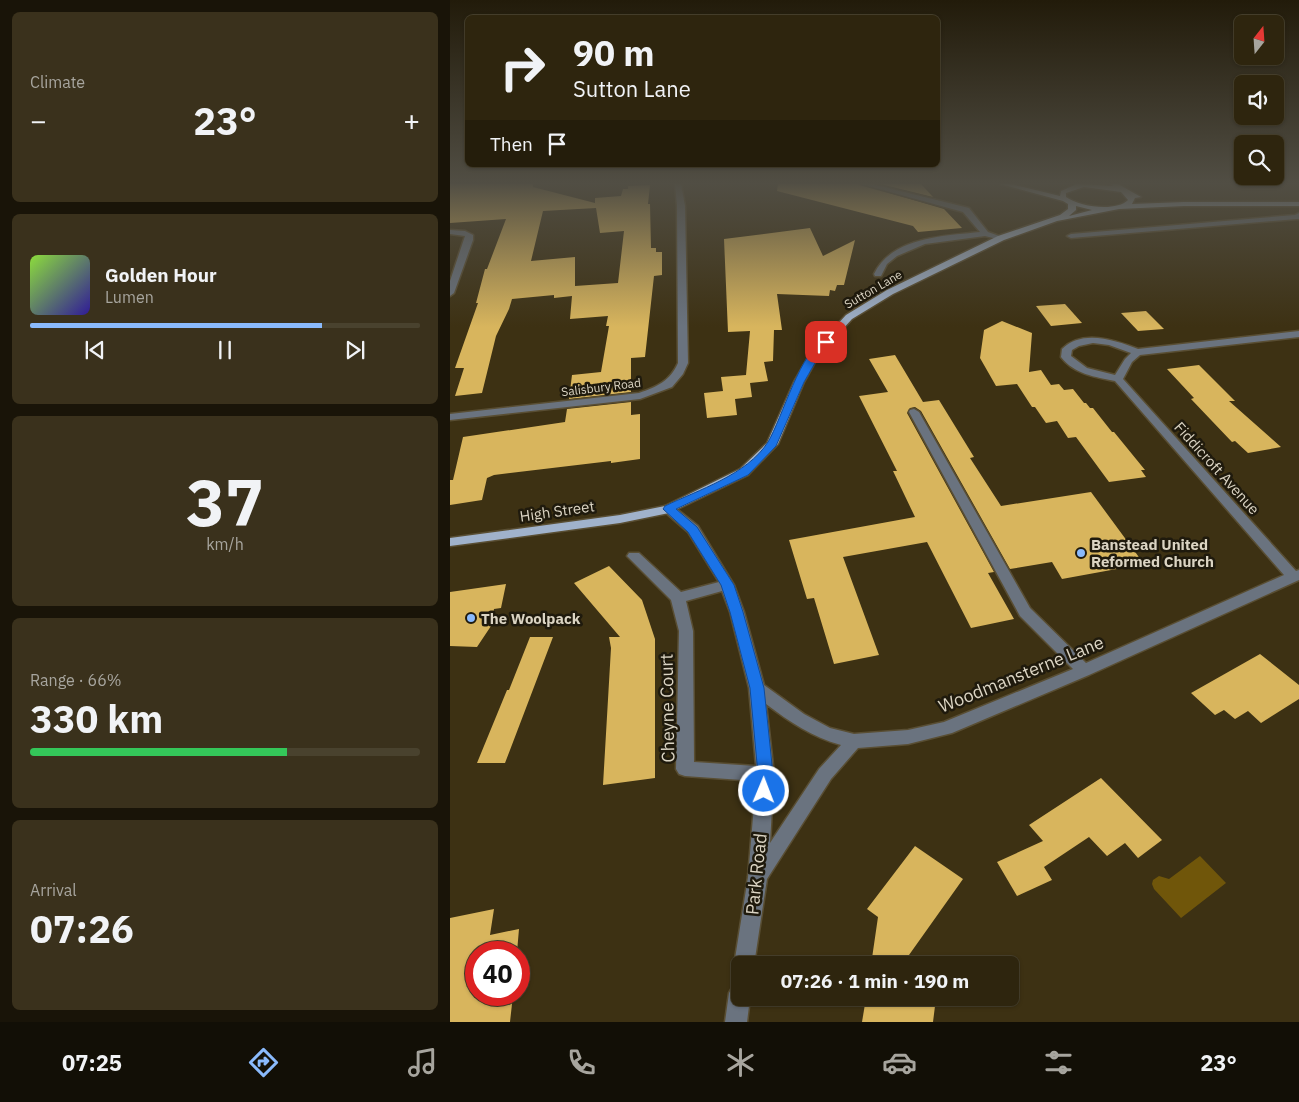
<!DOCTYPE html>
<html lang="en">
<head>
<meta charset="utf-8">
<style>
	body { margin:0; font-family:"IBM Plex Sans",sans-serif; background:#3a311c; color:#f1f3f6; height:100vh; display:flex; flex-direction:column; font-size:19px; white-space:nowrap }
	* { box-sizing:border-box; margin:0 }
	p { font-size:16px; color:#a7a59e }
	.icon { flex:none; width:28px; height:28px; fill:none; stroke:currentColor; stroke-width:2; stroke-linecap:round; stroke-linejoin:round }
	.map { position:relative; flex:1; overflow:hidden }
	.drawer { display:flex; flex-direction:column; gap:12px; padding:12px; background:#191408; width:450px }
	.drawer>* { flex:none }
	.banner { position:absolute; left:15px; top:15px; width:475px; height:152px; border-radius:8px; box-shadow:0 1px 4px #0004,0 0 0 1px #49422e; background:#2e250e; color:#f1f3f6; overflow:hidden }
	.needle { width:32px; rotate:17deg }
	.controls { position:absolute; left:784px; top:15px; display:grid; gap:10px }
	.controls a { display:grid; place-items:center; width:50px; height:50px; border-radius:8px; background:#2e250e; box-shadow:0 1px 4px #0004,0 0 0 1px #49422e; font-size:25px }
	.speed { position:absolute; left:15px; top:941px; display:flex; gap:10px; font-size:25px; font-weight:700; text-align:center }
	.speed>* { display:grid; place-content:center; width:65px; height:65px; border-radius:50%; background:#2e250e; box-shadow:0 1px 4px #0004,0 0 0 1px #49422e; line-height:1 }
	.speed .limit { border:8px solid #d22; background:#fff; color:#111 }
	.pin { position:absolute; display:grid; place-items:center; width:42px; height:42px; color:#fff; margin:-21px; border-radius:10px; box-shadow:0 2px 8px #0006 }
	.me { position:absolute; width:55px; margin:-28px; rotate:1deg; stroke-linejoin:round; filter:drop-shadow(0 0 4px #0008) }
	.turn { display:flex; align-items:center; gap:18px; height:105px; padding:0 25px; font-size:22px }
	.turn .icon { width:65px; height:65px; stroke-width:2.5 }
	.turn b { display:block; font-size:35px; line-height:42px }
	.then { display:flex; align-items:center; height:48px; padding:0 25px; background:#0003; gap:10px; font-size:19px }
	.big { font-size:38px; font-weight:700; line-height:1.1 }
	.drawer .card { flex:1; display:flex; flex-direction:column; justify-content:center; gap:8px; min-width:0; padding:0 18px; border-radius:8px; background:#3a311c }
	.drawer .dial { align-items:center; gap:0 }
	.dial b { font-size:65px; line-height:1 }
	.song { display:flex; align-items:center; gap:15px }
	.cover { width:60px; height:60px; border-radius:8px; background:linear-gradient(135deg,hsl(90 70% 55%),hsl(250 70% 35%)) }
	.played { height:5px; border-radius:2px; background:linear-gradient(90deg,#8abafc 75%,#49422e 75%) }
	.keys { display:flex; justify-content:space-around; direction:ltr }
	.heat { display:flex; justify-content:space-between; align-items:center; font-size:28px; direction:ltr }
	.charge { height:8px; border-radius:4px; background:linear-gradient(90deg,#34c759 66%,#49422e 0) }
	.trip { position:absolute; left:281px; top:956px; width:288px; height:50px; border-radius:8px; background:#2e250e; box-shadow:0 1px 4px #0004,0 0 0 1px #49422e; font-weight:700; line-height:50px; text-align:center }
	.menu { display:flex; height:80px; justify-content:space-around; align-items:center; background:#120f06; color:#a7a59e }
	.menu .icon { width:35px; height:35px }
	.menu .current { color:#8abafc }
	.menu b { font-size:22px; color:#f1f3f6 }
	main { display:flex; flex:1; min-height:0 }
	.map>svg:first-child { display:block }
</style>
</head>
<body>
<main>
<section class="drawer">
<div class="card"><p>Climate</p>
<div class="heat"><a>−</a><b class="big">23°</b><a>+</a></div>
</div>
<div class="card">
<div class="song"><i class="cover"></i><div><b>Golden Hour</b><p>Lumen</p></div></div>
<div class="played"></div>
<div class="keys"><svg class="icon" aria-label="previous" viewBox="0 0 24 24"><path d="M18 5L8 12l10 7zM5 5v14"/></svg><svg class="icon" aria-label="pause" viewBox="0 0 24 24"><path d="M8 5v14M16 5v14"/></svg><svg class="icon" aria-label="next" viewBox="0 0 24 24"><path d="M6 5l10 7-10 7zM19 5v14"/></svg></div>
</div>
<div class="card dial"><b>37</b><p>km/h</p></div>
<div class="card"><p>Range · 66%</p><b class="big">330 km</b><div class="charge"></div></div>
<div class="card"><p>Arrival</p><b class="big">07:26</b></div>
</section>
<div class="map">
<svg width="849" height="1022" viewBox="0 0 849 1022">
	<rect width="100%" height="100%" fill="#3d3113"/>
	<path fill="#70560a" d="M750,856l26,27 -45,35 -27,-29 -2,-5 1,-4 6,-4 10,3z"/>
	<g fill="#d8b55d" fill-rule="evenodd">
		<path d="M0,184h83v3l62,16v-5l26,-2 2,-7h5v-3l22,-1 -2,19h2l1,44h5v4h6v23l-8,1 -9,81 -14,1v34l-62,7 3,-24 29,-3 8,-46h-3l2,-10 -38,3 2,-23 -18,2v-3l-42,4 -3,10 -13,27 -14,57 -27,3 9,-28h-9l23,-65h-2l9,-34h2l19,-50 -56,4zM146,208l4,25 24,-2 -6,52 -43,3v-29l-44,4 12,-50z"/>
		<path d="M328,184h81l85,25 18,19 -44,4 -5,-6 -136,-35z"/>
		<path d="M430,184h41l12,13z"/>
		<path d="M360,228l13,28 32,-16 -11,45h-7l-2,6 -5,-1 -1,6 -52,-2 5,36h-8l-1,31 -9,1 4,19 -18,2 2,14 -17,2 2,16 -30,3 -3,-25 19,-2 -2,-14 25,-2 4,-44 -22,1 -4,-93z"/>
		<path d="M615,304l17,19 -31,3 -15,-20z"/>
		<path d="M696,311l18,18 -26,2 -17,-18z"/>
		<path d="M552,321l30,12 -3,39 12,-2 10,15 8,-1 5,6 9,-1 11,14h2l4,5h3l19,24h2l31,38h-4l5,7 -37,5 -33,-45 -8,1 -11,-17 -11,2 -11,-16h-3l-15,-23 -21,2 -16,-28 4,-28z"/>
		<path d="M445,355l28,47 16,-2 35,57 -4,1 31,48 90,-14 53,72 -82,15 -10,-17 -42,7 -89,-158 -6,-4 -5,1 -3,5 87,159 -6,1 26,46 -43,9 -44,-86 -84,15 36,98 -45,9 -20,-66 -7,1 -18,-59 126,-23 -22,-46h4l-38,-75 29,-4 -19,-33z"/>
		<path d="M749,365l36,36h-6l52,46 -33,6 -13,-12 -3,1 -41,-43 3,-1 -27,-29z"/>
		<path d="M181,402v13l9,-1v45l-29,4v-2l-117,14 -7,3 -5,22 -32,5v-25h3l10,-43 102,-15 2,-13z"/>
		<path d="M159,566l33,34 13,39v139l-52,7 8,-137 -2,-11h11l-46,-54z"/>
		<path d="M56,584l-5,24 -7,1 -3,17 -14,21 -27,-1v-54z"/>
		<path d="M80,637h23l-48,126h-28l30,-73h2z"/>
		<path d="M810,654l39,31v14l-38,24 -13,-12 -13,8 -11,-9 -9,5 -24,-22z"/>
		<path d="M651,778l61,62 -24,18 -13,-15 -18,13 -18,-19 -45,30 8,13 -35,16 -20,-34 46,-21 -14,-16z"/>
		<path d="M465,846l48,33 -54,76 19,8v2h-57l7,-48 -11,-8z"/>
		<path d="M44,909l-4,26 29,-6 -2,23h-41v43h37l-3,27h-60v-104z"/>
		<path d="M416,998h70l-3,24h-71z"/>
	</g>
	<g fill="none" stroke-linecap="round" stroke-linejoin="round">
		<g stroke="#594e33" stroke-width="3">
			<g id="minor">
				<path d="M225,184h6l4,22 3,157 -5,11 -11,13 -32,12 -190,21v-6l189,-21c18,-6 31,-12 39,-30l-1,-157z"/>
				<path d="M411,184h11l97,24 19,24 17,6 -4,2 -16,-4 -60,8 -28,12 -10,8 -6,12h-6l-1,-2c18,-37 69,-38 106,-42l-17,-20z"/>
				<path d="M849,213v6h-2l-226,19 -4,-2 4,-2 224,-19z"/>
				<path d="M0,230l15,1 8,4v5l-19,53 -4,3v-15l15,-45 -15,-2z"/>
				<path d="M849,331v6l-159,18 -8,7 -9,17 173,192 3,-1v10l-210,95 -137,58 -44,11 -50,4 -27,31 -64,100 -13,86h-14v9l-3,-2 -3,-7 14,-88 8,-96 -71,-5 -6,-2 -3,-5 3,-138 -8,-31 -44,-44 2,-3h10l42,39 38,-10 -31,-50 -23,-20 -2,-3 2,-3h8l25,20 36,59 10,27 20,73 40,29 26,14 24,6 54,-4 36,-8 129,-53 -53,-53 -111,-204 1,-2 4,-1 5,3 111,196 56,55 198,-88 -169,-194c-20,-4 -41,-7 -54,-24l1,-8c20,-20 53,-9 76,0zM643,343l16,2 22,8 -6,6 -10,16 -28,-7 -16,-12 1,-6 7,-4zM272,591l8,21 19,76 7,78 -62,-4 -1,-131 -7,-30zM316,704c24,18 46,33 75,41l-22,24 -49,74 4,-69z"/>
				<path d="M290,982v16h10l-3,24h-22l4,-29 4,-7z"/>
			</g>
		</g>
		<g stroke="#594e33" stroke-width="3">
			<path id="major" d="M550,184h11l49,12 1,-5 16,-7 36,2 -2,-2h7l23,13 -6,1 -3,6 52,-2h115v4h-115l-65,3 -62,12 -53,19 -111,54 -41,25 -33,36 -15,27 -26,62 -30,31 -79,38 -49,10 -170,23v-8l170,-23 45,-9 75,-37 27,-26 27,-61 16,-28 36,-39 41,-25 111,-54 62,-21 8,-6v-5l-5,-3zM634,187l37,5 7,8c-12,12 -48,7 -62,-3v-4zM626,206l16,4 -23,6 7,-6z"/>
		</g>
		<use href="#minor" fill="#6a737f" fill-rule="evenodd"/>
		<use href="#major" fill="#a0b2cb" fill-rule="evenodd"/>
	</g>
	<linearGradient id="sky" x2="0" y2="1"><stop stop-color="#221b0a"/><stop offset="0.56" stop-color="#514e44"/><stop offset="1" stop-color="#514e44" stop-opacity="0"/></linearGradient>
	<rect width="849" height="327" fill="url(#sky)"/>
	<path fill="#1a73e8" stroke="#114b97" d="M376,339l5,3 -12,14 -15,26 -28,64 -28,29 -72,34 21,18 37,58 9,27 21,76 9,86 -1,17 -2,5 -6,2 -5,-2 -3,-5 2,-17 -8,-86 -20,-76 -9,-27 -33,-53 -25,-23 2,-3c33,-16 82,-31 103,-64 14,-23 33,-94 58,-103z"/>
	<g fill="#8abafc" stroke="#1f1a0d" stroke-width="2">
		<circle cx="631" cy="553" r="5"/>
		<circle cx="21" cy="618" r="5"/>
	</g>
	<g text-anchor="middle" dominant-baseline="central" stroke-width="5" stroke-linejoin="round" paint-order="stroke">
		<g font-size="12" fill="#dbd4c3" stroke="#1f1a0d">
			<text transform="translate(423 289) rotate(-30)">Sutton Lane</text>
			<text transform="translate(151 387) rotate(-7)">Salisbury Road</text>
		</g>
		<g font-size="15" fill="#dbd4c3" stroke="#1f1a0d">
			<text transform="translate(767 468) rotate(48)">Fiddicroft Avenue</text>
			<text transform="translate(107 511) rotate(-8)">High Street</text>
		</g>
		<g font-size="15" font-weight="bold" fill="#dbd4c3" stroke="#1f1a0d" text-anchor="start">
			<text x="641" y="544">Banstead United<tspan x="641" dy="17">Reformed Church</tspan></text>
			<text x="31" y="618">The Woolpack</text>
		</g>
		<g font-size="18" fill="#dbd4c3" stroke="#1f1a0d">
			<text transform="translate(571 674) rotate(-22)">Woodmansterne Lane</text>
			<text transform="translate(217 708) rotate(-91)">Cheyne Court</text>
			<text transform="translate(306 874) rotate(-84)">Park Road</text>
		</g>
	</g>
</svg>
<div class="controls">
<a><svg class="needle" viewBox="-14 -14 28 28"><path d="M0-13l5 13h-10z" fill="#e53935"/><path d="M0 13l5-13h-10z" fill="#a7a59e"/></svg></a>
<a><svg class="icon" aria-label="sound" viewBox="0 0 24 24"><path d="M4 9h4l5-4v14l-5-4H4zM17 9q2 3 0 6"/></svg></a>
<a><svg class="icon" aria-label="search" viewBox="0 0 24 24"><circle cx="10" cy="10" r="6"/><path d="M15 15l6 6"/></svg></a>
</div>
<div class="speed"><div class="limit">40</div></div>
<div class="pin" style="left:376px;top:342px;background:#d93025"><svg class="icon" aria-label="arrive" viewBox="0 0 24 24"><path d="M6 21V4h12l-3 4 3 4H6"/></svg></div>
<svg class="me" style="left:314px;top:791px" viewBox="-20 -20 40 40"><circle r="17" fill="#1a73e8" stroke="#fff" stroke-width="3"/><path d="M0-11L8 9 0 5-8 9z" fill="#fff"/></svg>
<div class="trip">07:26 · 1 min · 190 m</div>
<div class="banner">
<div class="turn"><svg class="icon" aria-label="right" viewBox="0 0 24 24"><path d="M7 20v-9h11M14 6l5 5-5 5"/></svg><div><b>90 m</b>Sutton Lane</div></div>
<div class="then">Then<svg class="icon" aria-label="arrive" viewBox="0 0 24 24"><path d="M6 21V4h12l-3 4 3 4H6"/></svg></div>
</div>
</div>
</main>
<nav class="menu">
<b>07:25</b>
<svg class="icon current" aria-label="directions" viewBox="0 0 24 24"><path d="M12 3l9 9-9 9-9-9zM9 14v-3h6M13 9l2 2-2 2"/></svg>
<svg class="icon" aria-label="music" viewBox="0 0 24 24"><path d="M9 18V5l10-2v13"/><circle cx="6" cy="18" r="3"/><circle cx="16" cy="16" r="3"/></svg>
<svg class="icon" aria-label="phone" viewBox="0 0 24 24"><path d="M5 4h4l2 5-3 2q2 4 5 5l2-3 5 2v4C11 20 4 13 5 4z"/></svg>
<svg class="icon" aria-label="climate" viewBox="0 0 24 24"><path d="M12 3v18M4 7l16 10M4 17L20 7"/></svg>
<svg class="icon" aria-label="car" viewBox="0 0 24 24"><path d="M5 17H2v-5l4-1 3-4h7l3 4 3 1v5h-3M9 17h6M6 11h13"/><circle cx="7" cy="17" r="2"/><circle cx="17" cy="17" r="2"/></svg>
<svg class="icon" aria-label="filters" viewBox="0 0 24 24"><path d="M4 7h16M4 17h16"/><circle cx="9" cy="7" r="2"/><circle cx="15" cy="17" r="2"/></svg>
<b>23°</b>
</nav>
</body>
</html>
